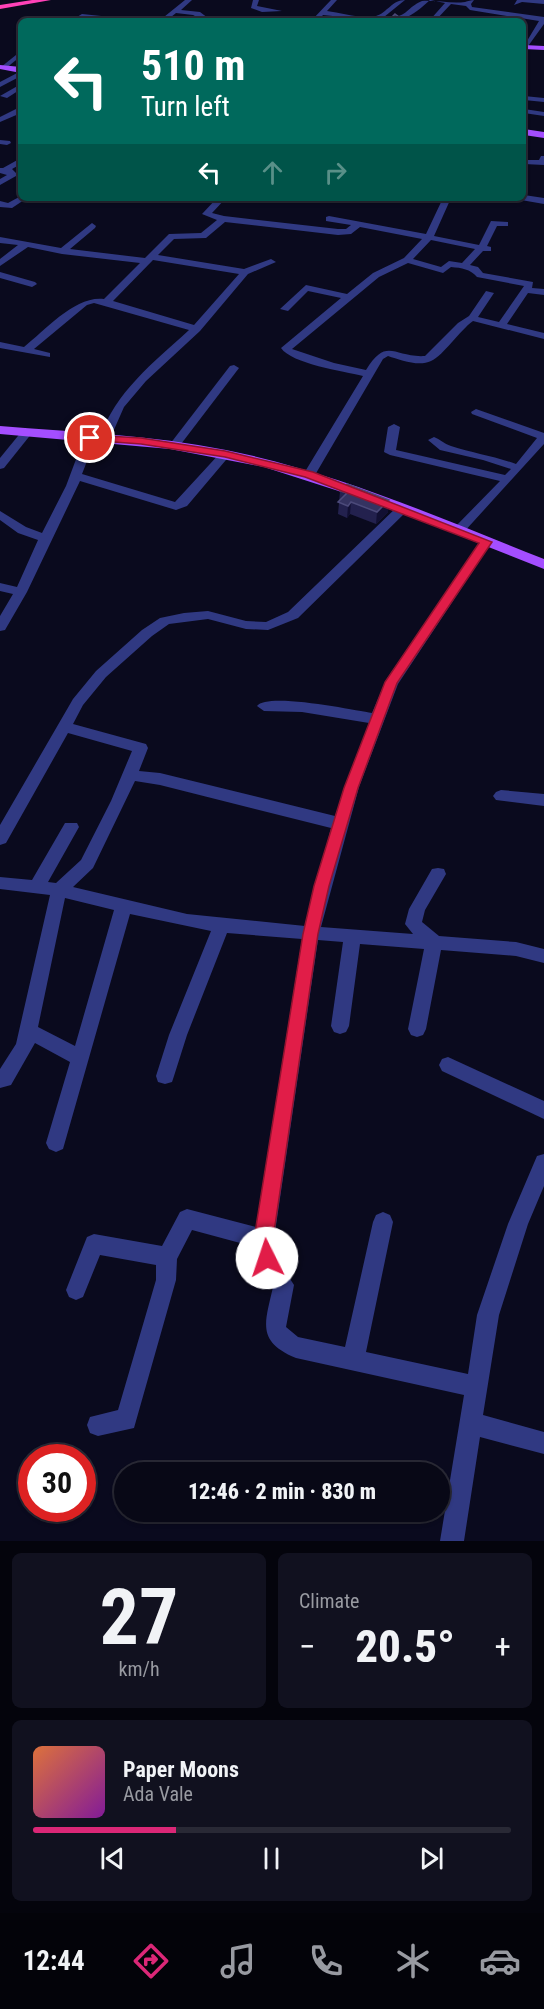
<!DOCTYPE html>
<html lang="en">
<head>
<meta charset="utf-8">
<style>
	body { margin:0; font-family:"Roboto Condensed",sans-serif; background:#11111f; color:#f1f3f6; height:100vh; display:flex; flex-direction:column; font-size:22px; white-space:nowrap }
	* { box-sizing:border-box; margin:0 }
	p { font-size:20px; color:#989aa1 }
	.icon { flex:none; width:33px; height:33px; fill:none; stroke:currentColor; stroke-width:2; stroke-linecap:round; stroke-linejoin:round }
	.map { position:relative; height:1541px; overflow:hidden }
	.side { display:flex; flex-direction:column; gap:12px; padding:12px; background:#04040c; flex:1 }
	.side>* { flex:none }
	.hud { position:absolute; left:18px; top:18px; width:508px; height:183px; border-radius:9px; box-shadow:0 2px 4px #0004,0 0 0 2px #292935; background:#00695c; color:#fff; overflow:hidden }
	.speed { position:absolute; left:18px; top:1444px; display:flex; gap:12px; font-size:30px; font-weight:700; text-align:center }
	.speed>* { display:grid; place-content:center; width:78px; height:78px; border-radius:50%; background:#080816; box-shadow:0 2px 4px #0004,0 0 0 2px #292935; line-height:1 }
	.speed .limit { border:9px solid #d22; background:#fff; color:#111 }
	.pin { position:absolute; display:grid; place-items:center; width:51px; height:51px; color:#fff; margin:-26px; border:3px solid #fff; border-radius:50%; box-shadow:0 2px 6px #0007 }
	.me { position:absolute; width:66px; margin:-33px; rotate:356deg; stroke-linejoin:round; filter:drop-shadow(0 0 4px #0008) }
	.turn { display:flex; align-items:center; gap:21px; height:126px; padding:0 24px; font-size:27px }
	.turn .icon { width:78px; height:78px; stroke-width:2.5 }
	.turn b { display:block; font-size:42px; line-height:51px }
	.lanes { display:flex; align-items:center; height:57px; padding:0 24px; background:#0003; justify-content:center; gap:30px; direction:ltr }
	.lanes .off { opacity:.35 }
	.big { font-size:45px; font-weight:800; line-height:1.1 }
	.side .tile { flex:1; display:flex; flex-direction:column; justify-content:center; gap:9px; min-width:0; padding:0 21px; border-radius:9px; background:#11111f }
	.side .dial { align-items:center; gap:0 }
	.dial b { font-size:78px; line-height:1 }
	.song { display:flex; align-items:center; gap:18px }
	.cover { width:72px; height:72px; border-radius:9px; background:linear-gradient(135deg,hsl(20 70% 55%),hsl(290 70% 35%)) }
	.played { height:6px; border-radius:3px; background:linear-gradient(90deg,#db2777 30%,#292935 30%) }
	.keys { display:flex; justify-content:space-around; direction:ltr }
	.heat { display:flex; justify-content:space-between; align-items:center; font-size:33px; direction:ltr }
	.side .tiles { flex:1; display:grid; gap:12px; grid-template-columns:1fr 1fr }
	.tile:last-child { grid-column:span 2 }
	.trip { position:absolute; left:114px; top:1462px; width:336px; height:60px; border-radius:30px; background:#080816; box-shadow:0 2px 4px #0004,0 0 0 2px #292935; font-weight:800; line-height:60px; text-align:center }
	.menu { display:flex; height:96px; justify-content:space-around; align-items:center; background:#030309; color:#989aa1 }
	.menu .icon { width:42px; height:42px }
	.menu .active { color:#db2777 }
	.menu b { font-size:27px; color:#f1f3f6 }
	.map>svg:first-child { display:block }
</style>
</head>
<body>
<div class="map">
<svg width="544" height="1541" viewBox="0 0 544 1541">
	<rect width="100%" height="100%" fill="#0a0a1e"/>
	<g fill="none" stroke-linecap="round" stroke-linejoin="round">
		<g fill="#303982" fill-rule="evenodd">
			<path d="M185,0h7l-11,10 19,2 12,9h-7l-12,-6 -17,-2 -10,8h-7z"/>
			<path d="M253,0h6l-2,6 25,5 -20,1 -11,-4z"/>
			<path d="M331,0h6l-10,11c14,2 35,8 49,5 11,-3 16,-16 29,-16l-21,17c24,2 21,-9 38,-16 13,-1 30,3 43,1 3,-1 6,-2 9,-2l-3,4 1,3 72,10v7l-18,25 -2,-3 15,-25 -69,-11 -4,-4 -15,-2 -16,17h-6l16,-18 -15,-3c-29,27 -37,21 -70,21l2,-2 -39,-4 -5,6h-7z"/>
			<path d="M517,0h27v4l-22,-2 -8,3z"/>
			<path d="M82,14l48,5 3,2 -50,-3 -13,3z"/>
			<path d="M21,51v5l-16,13h-4v-2z"/>
			<path d="M21,71v5l-21,11v-5z"/>
			<path d="M21,84v5l-14,9 -7,-2z"/>
			<path d="M524,96l20,2v4l-20,-2z"/>
			<path d="M18,108h3v5l-21,9v-5z"/>
			<path d="M524,109l20,3v4l-20,-3z"/>
			<path d="M0,140l10,1 1,2 -4,2 -7,-1z"/>
			<path d="M541,156h3v9l-20,-1v-4h15z"/>
			<path d="M21,158v6l-9,5 5,5 -1,2 -16,9v-6l7,-4 -7,-2v-5h3z"/>
			<path d="M524,195l20,3v6l-23,-4 -1,-2h4z"/>
			<path d="M21,196v2h6l-15,10 -12,-1v-6l8,2z"/>
			<path d="M63,198h26l2,2 -4,3z"/>
			<path d="M217,198h9l-14,15 12,3 114,13h8l5,-4 -25,-4v-4l3,-1 97,18 17,-36h8l-17,38 45,9 12,-24 17,1v4h-11l-10,20 4,1v4h-8l-13,14 8,2 5,6 50,9 -1,6 12,1v6l-16,-2 -21,31 37,9v6l-71,-18c-14,10 -29,34 -42,40 -12,6 -31,-1 -43,-5l-5,3 -68,116 -2,2h-8l-2,-2 60,-99c-20,-5 -71,-12 -82,-28l60,-50 -33,-7 -20,20 -8,-2 26,-24 41,9 26,-21 31,-15 18,-19 -62,-12 -9,7 -13,1 -113,-13 -19,16 -32,1 -16,16 86,14 27,-10 5,3 -28,12 -48,57 -54,50 -22,26 -15,34h-8l-2,-2c17,-48 54,-76 90,-109l-95,-27 -7,2 -53,44 16,4v4l-50,-9v-6l24,5c21,-17 52,-52 80,-48l36,-36 -78,-9 -34,-7 -28,19v-7l18,-14 -18,-2v-6l61,11 31,-25 4,3 -1,2 -25,21 75,9 24,-24 32,-1 16,-13 -15,-6zM431,240l44,9 -13,14 -13,-2 -8,6 -28,-8zM153,260l86,14 -45,51 -81,-24zM408,263l35,10 8,-6c11,1 19,2 26,10l47,9 -25,36 -21,-5 16,-24 -8,-2 -17,25 -11,7 -33,33c-31,2 -38,-20 -59,14l-32,-7 -42,-14 87,-72z"/>
			<path d="M0,272l35,10 2,2 -5,3 -32,-9z"/>
			<path d="M234,365l5,3 -61,80h-8v-4l60,-78z"/>
			<path d="M476,409l68,24v11l-81,89 -4,1 -6,-4 2,-3 45,-46 -110,-26 -6,-3 4,-25 6,-3 6,3 -4,23 109,25 6,-6 -28,-9 -43,-10 -12,-10 6,-3c6,2 10,7 17,9 21,7 43,10 65,18l21,-26 -65,-24 -1,-2z"/>
			<path d="M26,430l6,3 -28,35 -4,1v-11l22,-27z"/>
			<path d="M90,435l6,3 -14,36 93,28 46,-50h8l2,2 -44,52 -11,4 -96,-29 -53,111 -22,38 -5,1v-15l13,-22 -13,-3v-8l17,4 21,-47 -20,-7 -18,-13v-9l26,16 16,6 24,-47 18,-48z"/>
			<path d="M402,505l4,1v6l-108,106 -30,12 -22,-1 -38,-10 -39,5 -17,12 -46,41 -23,28 -10,19 73,20 2,4 -9,23 21,2 175,43 34,-93 -67,-11 -38,-1 -7,-5c10,-14 96,4 115,7l14,-33 96,-141 4,-1 6,4 -94,142 -39,103 -38,140 92,7 -8,-10 4,-15 23,-40 6,-1 6,1 2,5 -21,36 -3,12 17,14 77,6 28,7v14l-28,-7 -75,-6 -15,79 -3,6 -6,2 -6,-2 -3,-6 16,-80 -64,-5 -11,82 -3,6 -6,2 -6,-2 -3,-6 12,-84 -25,-2 -44,299 4,21 16,25 -8,42 12,10 47,10 28,-125 3,-7 7,-3 7,3 3,7 -27,130 102,22 9,-59 31,-91 29,-68 7,-2v32l-16,38 -29,91 -16,100 61,17v22l-64,-17 -16,104h-24l24,-146 -168,-37c-40,-17 -31,-35 -23,-71l-11,-16 -7,-24 -63,-17 -15,29 -1,21 -42,148 -36,8 -8,-3 -3,-8 3,-8 28,-7 38,-130v-15l-56,-10 -17,42 -7,3 -7,-3 -3,-7 21,-53 7,-3 68,12 18,-34 7,-3 69,18 46,-288 -75,-6 -40,102 -13,41 -2,6 -7,2 -7,-2 -2,-6 13,-41 42,-104 -81,-17 -67,235 -7,3 -7,-3 -3,-6 24,-81 -35,-19 -24,42 -11,3v-19l16,-25 34,-149 -50,-6v-12l32,3 33,-57h12l2,4 -31,55 8,1 25,-23 30,-59 21,-50 -64,-18 -62,110 -6,2v-20l73,-126 23,-28 46,-41 18,-12 24,-5 24,-2 38,10 20,1 22,-10 110,-106zM135,781l25,4 171,43 -26,98 -118,-12 -114,-27 20,-19zM65,898l49,12 -39,136 -37,-19z"/>
			<path d="M501,790l43,4v12l-48,-6 -3,-4 3,-4z"/>
			<path d="M448,1057l96,44v18l-102,-48 -3,-6 3,-6z"/>
		</g>
		<g fill="#a44eff" fill-rule="evenodd">
			<path d="M524,45l20,1v4l-20,-1z"/>
			<path d="M0,65l21,2v6l-21,-4z"/>
			<path d="M524,129l20,3v6l-20,-3z"/>
			<path d="M0,426c75,6 152,9 226,24 110,22 214,68 318,109v10l-162,-64 -118,-38 -94,-18 -170,-15z"/>
		</g>
		<path fill="#ff42b8" fill-rule="evenodd" d="M32,0h19l-51,9v-4z"/>
	</g>
	<path fill="#23214e" d="M347,484l41,28 -12,12 -26,-10 -3,4 -9,-4 2,-23z"/>
	<g fill="#121033">
		<path d="M389,500l-1,12 -12,12 1,-12z"/>
		<path d="M351,502l-1,12 -3,4 1,-12z"/>
	</g>
	<g fill="#353361" stroke="#4c4a7a" stroke-width="1.5">
		<path d="M395,14l4,3 -3,4h-8z"/>
		<path d="M347,484l42,16 -12,12 -26,-10 -3,4 -10,-4 9,-9 -7,-2z"/>
	</g>
	<path fill="#e11d48" stroke="#92132f" stroke-width="1.5" d="M90,435l51,3 84,13 88,21 179,70 -95,141 -39,105 -29,98 -11,48 -45,305 4,19 -3,7 -7,2 -6,-2 -7,-26 49,-305 11,-48 30,-98 41,-106 94,-139 -174,-66 -80,-20 -84,-13 -54,-4v-4z"/>
</svg>
<div class="speed"><div class="limit">30</div></div>
<div class="pin" style="left:90px;top:438px;background:#d93025"><svg class="icon" aria-label="arrive" viewBox="0 0 24 24"><path d="M6 21V4h12l-3 4 3 4H6"/></svg></div>
<svg class="me" style="left:267px;top:1258px" viewBox="-20 -20 40 40"><circle r="19" fill="#fff"/><path d="M0-13L10 11 0 6-10 11z" fill="#e11d48"/></svg>
<div class="trip">12:46 · 2 min · 830 m</div>
<div class="hud">
<div class="turn"><svg class="icon" aria-label="left" viewBox="0 0 24 24"><path d="M17 20v-9H6M10 6l-5 5 5 5"/></svg><div><b>510 m</b>Turn left</div></div>
<div class="lanes"><svg class="icon" aria-label="left" viewBox="0 0 24 24"><path d="M17 20v-9H6M10 6l-5 5 5 5"/></svg><svg class="icon off" aria-label="ahead" viewBox="0 0 24 24"><path d="M12 20V5M6 11l6-6 6 6"/></svg><svg class="icon off" aria-label="right" viewBox="0 0 24 24"><path d="M7 20v-9h11M14 6l5 5-5 5"/></svg></div>
</div>
</div>
<section class="side">
<div class="tiles">
<div class="tile dial"><b>27</b><p>km/h</p></div>
<div class="tile"><p>Climate</p>
<div class="heat"><a>−</a><b class="big">20.5°</b><a>+</a></div>
</div>
<div class="tile">
<div class="song"><i class="cover"></i><div><b>Paper Moons</b><p>Ada Vale</p></div></div>
<div class="played"></div>
<div class="keys"><svg class="icon" aria-label="previous" viewBox="0 0 24 24"><path d="M18 5L8 12l10 7zM5 5v14"/></svg><svg class="icon" aria-label="pause" viewBox="0 0 24 24"><path d="M8 5v14M16 5v14"/></svg><svg class="icon" aria-label="next" viewBox="0 0 24 24"><path d="M6 5l10 7-10 7zM19 5v14"/></svg></div>
</div>
</div>
</section>
<nav class="menu">
<b>12:44</b>
<svg class="icon active" aria-label="directions" viewBox="0 0 24 24"><path d="M12 3l9 9-9 9-9-9zM9 14v-3h6M13 9l2 2-2 2"/></svg>
<svg class="icon" aria-label="music" viewBox="0 0 24 24"><path d="M9 18V5l10-2v13"/><circle cx="6" cy="18" r="3"/><circle cx="16" cy="16" r="3"/></svg>
<svg class="icon" aria-label="phone" viewBox="0 0 24 24"><path d="M5 4h4l2 5-3 2q2 4 5 5l2-3 5 2v4C11 20 4 13 5 4z"/></svg>
<svg class="icon" aria-label="climate" viewBox="0 0 24 24"><path d="M12 3v18M4 7l16 10M4 17L20 7"/></svg>
<svg class="icon" aria-label="car" viewBox="0 0 24 24"><path d="M5 17H2v-5l4-1 3-4h7l3 4 3 1v5h-3M9 17h6M6 11h13"/><circle cx="7" cy="17" r="2"/><circle cx="17" cy="17" r="2"/></svg>
</nav>
</body>
</html>
